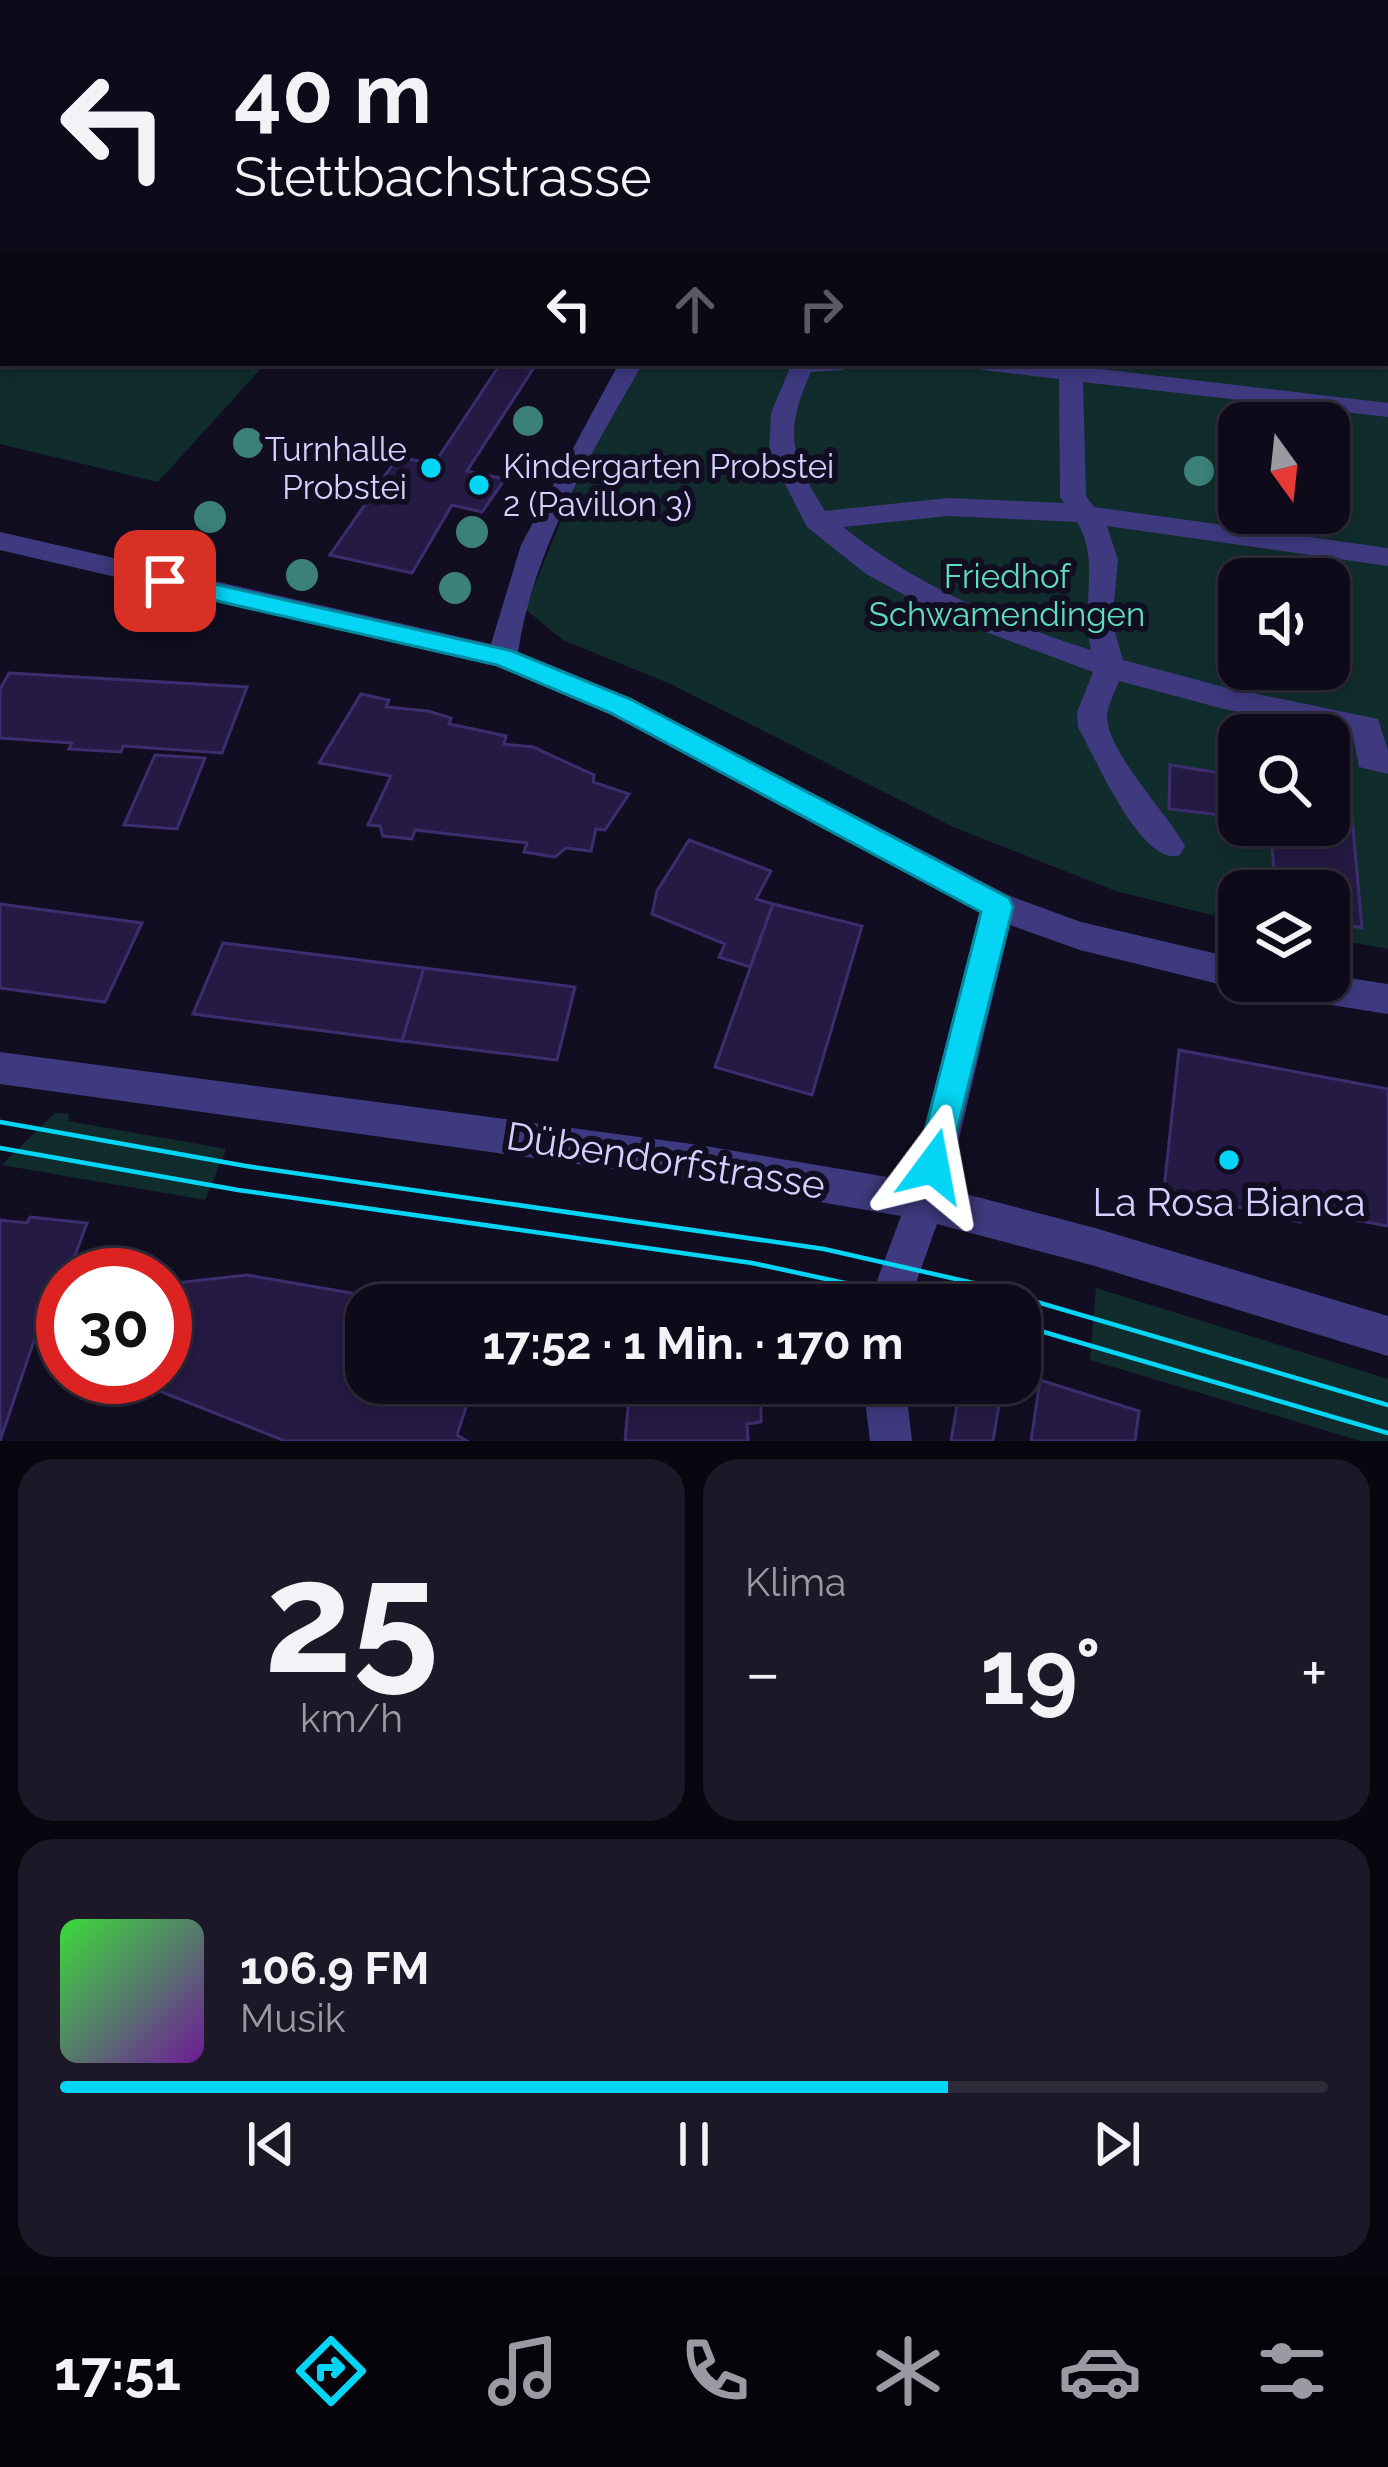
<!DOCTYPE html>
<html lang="de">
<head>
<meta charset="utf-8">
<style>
	body { margin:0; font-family:Raleway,sans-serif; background:#1c1827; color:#f1f3f6; height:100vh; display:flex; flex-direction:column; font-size:45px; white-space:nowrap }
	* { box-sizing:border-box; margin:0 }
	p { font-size:39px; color:#9b9aa2 }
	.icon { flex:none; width:66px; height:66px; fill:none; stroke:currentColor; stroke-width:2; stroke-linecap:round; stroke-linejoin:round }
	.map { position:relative; height:1441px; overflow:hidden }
	.panel { display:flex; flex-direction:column; gap:18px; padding:18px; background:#08060e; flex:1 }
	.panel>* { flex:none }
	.guide { position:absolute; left:0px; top:0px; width:1389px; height:366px; box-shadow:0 6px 18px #0003,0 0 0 3px #2e2b39; background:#0e0a1a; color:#f1f3f6; overflow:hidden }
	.needle { width:78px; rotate:165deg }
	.controls { position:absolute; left:1218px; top:402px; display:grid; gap:24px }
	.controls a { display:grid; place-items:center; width:132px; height:132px; border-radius:24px; background:#0e0a1a; box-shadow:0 6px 18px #0003,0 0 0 3px #2e2b39; font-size:60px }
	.speed { position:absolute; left:36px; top:1248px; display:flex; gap:24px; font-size:60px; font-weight:700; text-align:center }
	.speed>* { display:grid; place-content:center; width:156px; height:156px; border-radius:50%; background:#0e0a1a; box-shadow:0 6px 18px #0003,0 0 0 3px #2e2b39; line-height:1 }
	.speed .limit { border:18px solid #d22; background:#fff; color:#111 }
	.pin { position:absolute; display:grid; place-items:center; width:102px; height:102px; color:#fff; margin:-51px; border-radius:24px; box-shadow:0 6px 18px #0006 }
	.me { position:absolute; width:132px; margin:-66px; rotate:13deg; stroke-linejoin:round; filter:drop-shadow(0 0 9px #0008) }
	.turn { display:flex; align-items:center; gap:42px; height:252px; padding:0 36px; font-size:54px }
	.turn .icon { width:156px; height:156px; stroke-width:2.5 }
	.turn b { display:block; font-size:84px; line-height:102px }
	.lanes { display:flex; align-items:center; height:114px; padding:0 36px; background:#0003; justify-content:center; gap:60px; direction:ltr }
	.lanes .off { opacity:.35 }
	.big { font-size:90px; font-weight:700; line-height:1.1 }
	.panel .widget { flex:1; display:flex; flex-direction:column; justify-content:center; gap:18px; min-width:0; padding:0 42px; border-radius:36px; background:#1c1827 }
	.panel .dial { align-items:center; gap:0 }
	.dial b { font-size:156px; line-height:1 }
	.song { display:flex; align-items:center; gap:36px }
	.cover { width:144px; height:144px; border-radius:18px; background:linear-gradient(135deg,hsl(120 70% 55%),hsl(280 70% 35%)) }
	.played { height:12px; border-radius:6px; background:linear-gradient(90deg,#05d5f5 70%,#2e2b39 70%) }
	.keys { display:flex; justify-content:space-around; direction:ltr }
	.heat { display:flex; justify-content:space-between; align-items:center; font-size:66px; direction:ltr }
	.panel .tiles { flex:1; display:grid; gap:18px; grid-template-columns:1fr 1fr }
	.widget:last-child { grid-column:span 2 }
	.trip { position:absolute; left:345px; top:1284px; width:696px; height:120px; border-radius:36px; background:#0e0a1a; box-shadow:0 6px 18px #0003,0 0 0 3px #2e2b39; font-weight:700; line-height:120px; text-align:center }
	.tab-bar { display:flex; height:192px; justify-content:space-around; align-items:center; background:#06040a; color:#9b9aa2 }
	.tab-bar .icon { width:84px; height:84px }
	.tab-bar .current { color:#05d5f5 }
	.tab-bar b { font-size:54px; color:#f1f3f6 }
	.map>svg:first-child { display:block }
</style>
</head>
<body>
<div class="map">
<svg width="1388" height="1441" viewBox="0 0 1388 1441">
	<rect width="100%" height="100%" fill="#120e22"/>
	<g fill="#112c2c" fill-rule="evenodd">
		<path d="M802,0h586v949l-59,-11v-47h-90v31l-123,-31 -163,-64 -280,-142 -110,-45 -38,-31 57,-141 59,-105h745v-360zM1239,423h90v90h-90zM1239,579h90v90h-90zM1239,735h90v90h-90z"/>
		<path d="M0,283l3,80h263l-108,119 -158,-38z"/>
		<path d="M55,1113l14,1 -1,7 158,28 -21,51 -203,-35z"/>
		<path d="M1096,1288l292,91v62h-27l-271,-81z"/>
	</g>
	<g fill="#241a43" stroke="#3c2d6e" stroke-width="3">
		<path d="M501,363l32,6 -66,102 38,8 -23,33 -30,-7 -40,68 -82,-18 68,-98 36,7z"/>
		<path d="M9,673l238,14 -25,66 -99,-7 -2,6 -52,-3 3,-6 -72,-5v-49z"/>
		<path d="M361,694l28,6 -3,7 42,4 23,7 -2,6 57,12 -2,8 29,3 61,28 -1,7 36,12 -24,36 -9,-1 -5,22 -25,-3 -11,9 -31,-5 3,-9 -112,-13 -3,9 -29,-3 -3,-10 -12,-1 23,-49 -72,-13z"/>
		<path d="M155,755l50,3 -28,71 -53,-4z"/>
		<path d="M1170,765l69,11v41l-70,-8z"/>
		<path d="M1329,781l20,3 13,144 -33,-6v-31h-53l-6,-66h59z"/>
		<path d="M689,840l82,31 -15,28 17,5 -23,63 -31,-10 6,-13 -73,-30 5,-23z"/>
		<path d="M0,904l142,19 -37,79 -105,-14z"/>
		<path d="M773,904l89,22 -50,169 -97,-28z"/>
		<path d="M223,943l201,25 -22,73 -209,-27z"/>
		<path d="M424,968l151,19 -18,73 -155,-19z"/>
		<path d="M1179,1050l209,39v137l-87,-16 -1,12 -136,-33z"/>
		<path d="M30,1217l57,6 -19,52h-5l-3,32 -15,1 -45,133v-221l27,3z"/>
		<path d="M247,1275l174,30h-55v78h108l-17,52 10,6h-182l-156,-62 36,-2v-93z"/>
		<path d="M1040,1380l99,31 -4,30h-104z"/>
		<path d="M630,1383h131v39l-14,2 1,17h-123z"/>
		<path d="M959,1393l40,12 -6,36h-42z"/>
	</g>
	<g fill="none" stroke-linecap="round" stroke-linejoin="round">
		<g fill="#3f3a80" fill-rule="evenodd">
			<path d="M872,0h18l-20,3z"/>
			<path d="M1267,0h23l2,3h-23z"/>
			<rect x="1386" y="42" width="2" height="11"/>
			<path d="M1386,79l2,1v12l-2,-1z"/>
			<rect x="1386" y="123" width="2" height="12"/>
			<rect x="1386" y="198" width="2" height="13"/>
			<rect x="1386" y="264" width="2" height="14"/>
			<path d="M1386,333l2,1v14l-2,-1z"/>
			<path d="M619,363h24c-52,91 -109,184 -125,289l113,46 379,198 71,26 158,37v22h14l-14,8 -159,-39 -70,-25 -63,264 148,39 293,88v40l-293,-90 -158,-42 -29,81h-40l33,-89 -202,-35 -699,-97v-32l699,93 212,36 69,-269 -371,-198 -113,-48 -496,-116v-18l491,112 30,-99z"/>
			<path d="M792,363h63l-12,7 -32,2c-28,61 -20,85 14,139l123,-13 116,5 -4,-6 -1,-118 -76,-9 -12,-7h112v4l305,36v14l-305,-35 3,114 8,11 294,41v18l-281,-40 11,34 -6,62 11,38 101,27 154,32 10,31v24l-29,-7 -6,-31 -129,-27 -105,-28c-4,11 -11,23 -12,35 -1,35 62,99 78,130l-5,9c-38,13 -85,-98 -102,-128l-1,-15 16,-40 -150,-56 -77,-42 -59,-47 -38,-74 2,-40zM948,516l129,6c24,39 3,85 14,128 -89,-28 -174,-64 -248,-123z"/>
			<path d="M1329,975l59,9v30l-114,-18 -12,-5 -5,-10h72z"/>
			<path d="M863,1383h42l7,58h-42z"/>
		</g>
		<g stroke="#05d5f5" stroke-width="4.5">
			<path d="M0,1122l246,44 578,83 145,33 419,123"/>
			<path d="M0,1148l238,42 514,73 195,42"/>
			<path d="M1020,1325l368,108"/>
		</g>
	</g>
	<g fill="#3b8079">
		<circle cx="528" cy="421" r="15"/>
		<circle cx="248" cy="443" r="15"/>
		<circle cx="1199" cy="471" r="15"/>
		<circle cx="210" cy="517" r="16"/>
		<circle cx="472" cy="532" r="16"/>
		<circle cx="302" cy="575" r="16"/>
		<circle cx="455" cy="588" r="16"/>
	</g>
	<path fill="#05d5f5" stroke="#038a9f" stroke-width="3" d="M165,573l347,78 118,48 379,199 4,9 -68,271 -12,5 -12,-5 -5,-12 65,-254 -370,-199 -114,-48 -341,-78 -4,-6 4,-6z"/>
	<g fill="#05d5f5" stroke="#120e22" stroke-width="4.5">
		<circle cx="431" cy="468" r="12"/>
		<circle cx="479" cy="485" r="12"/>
		<circle cx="1229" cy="1160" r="12"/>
	</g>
	<g text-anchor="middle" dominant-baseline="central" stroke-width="12" stroke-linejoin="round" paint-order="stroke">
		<g font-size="33" fill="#d7d0fe" stroke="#120e22" text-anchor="end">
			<text x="407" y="449">Turnhalle<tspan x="407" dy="38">Probstei</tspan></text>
			<text x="503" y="466" text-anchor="start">Kindergarten Probstei<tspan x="503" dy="38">2 (Pavillon 3)</tspan></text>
		</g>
		<g font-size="33" fill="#5dddc1" stroke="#120e22">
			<text x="1007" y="576">Friedhof<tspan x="1007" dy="38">Schwamendingen</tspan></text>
		</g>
		<g font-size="39" fill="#d7d0fe" stroke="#120e22">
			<text transform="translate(666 1160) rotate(9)">Dübendorfstrasse</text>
		</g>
		<g font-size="39" fill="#d7d0fe" stroke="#120e22">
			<text x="1229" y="1202">La Rosa Bianca</text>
		</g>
	</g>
</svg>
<div class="controls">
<a><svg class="needle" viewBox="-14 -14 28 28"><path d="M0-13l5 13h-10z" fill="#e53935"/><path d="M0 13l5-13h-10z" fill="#9b9aa2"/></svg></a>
<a><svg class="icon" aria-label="sound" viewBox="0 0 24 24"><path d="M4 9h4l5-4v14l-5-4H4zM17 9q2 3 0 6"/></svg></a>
<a><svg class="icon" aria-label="search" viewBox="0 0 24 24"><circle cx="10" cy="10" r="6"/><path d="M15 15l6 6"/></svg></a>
<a><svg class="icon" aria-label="layers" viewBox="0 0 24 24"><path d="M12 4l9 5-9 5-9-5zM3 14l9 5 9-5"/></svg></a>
</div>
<div class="speed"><div class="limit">30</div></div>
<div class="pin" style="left:165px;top:581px;background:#d93025"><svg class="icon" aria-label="arrive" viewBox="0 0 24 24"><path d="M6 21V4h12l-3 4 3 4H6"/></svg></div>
<svg class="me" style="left:933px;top:1166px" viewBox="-20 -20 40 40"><path d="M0-17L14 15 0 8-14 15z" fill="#05d5f5" stroke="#fff" stroke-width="4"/></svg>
<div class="trip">17:52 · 1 Min. · 170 m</div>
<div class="guide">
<div class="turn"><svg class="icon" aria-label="left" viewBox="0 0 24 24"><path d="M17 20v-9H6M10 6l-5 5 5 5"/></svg><div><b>40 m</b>Stettbachstrasse</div></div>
<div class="lanes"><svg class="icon" aria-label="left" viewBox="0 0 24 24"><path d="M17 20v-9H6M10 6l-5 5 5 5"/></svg><svg class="icon off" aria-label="ahead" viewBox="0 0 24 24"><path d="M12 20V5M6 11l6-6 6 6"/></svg><svg class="icon off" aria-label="right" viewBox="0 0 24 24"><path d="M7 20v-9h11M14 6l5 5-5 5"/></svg></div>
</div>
</div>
<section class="panel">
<div class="tiles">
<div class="widget dial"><b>25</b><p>km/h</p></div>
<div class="widget"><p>Klima</p>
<div class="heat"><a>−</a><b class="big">19°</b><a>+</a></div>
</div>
<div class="widget">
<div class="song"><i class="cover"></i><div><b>106.9 FM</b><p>Musik</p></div></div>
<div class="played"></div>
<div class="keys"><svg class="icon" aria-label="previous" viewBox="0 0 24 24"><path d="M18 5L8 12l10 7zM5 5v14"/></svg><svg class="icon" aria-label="pause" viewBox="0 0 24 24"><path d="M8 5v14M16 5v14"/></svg><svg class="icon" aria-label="next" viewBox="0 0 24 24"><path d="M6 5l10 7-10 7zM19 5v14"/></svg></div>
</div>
</div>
</section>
<nav class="tab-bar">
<b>17:51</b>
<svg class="icon current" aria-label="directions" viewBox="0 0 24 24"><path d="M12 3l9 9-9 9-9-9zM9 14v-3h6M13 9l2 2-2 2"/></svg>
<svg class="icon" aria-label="music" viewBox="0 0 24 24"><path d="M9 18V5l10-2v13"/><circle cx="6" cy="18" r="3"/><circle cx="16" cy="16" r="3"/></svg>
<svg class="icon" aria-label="phone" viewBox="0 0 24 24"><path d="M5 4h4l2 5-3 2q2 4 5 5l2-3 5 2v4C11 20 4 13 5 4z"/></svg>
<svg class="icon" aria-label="climate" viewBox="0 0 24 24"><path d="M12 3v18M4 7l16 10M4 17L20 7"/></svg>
<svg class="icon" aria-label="car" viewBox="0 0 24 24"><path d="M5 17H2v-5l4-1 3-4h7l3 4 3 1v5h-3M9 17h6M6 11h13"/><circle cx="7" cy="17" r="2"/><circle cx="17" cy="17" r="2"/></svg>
<svg class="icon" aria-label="filters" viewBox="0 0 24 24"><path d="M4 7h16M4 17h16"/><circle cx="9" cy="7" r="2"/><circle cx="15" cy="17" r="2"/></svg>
</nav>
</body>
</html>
